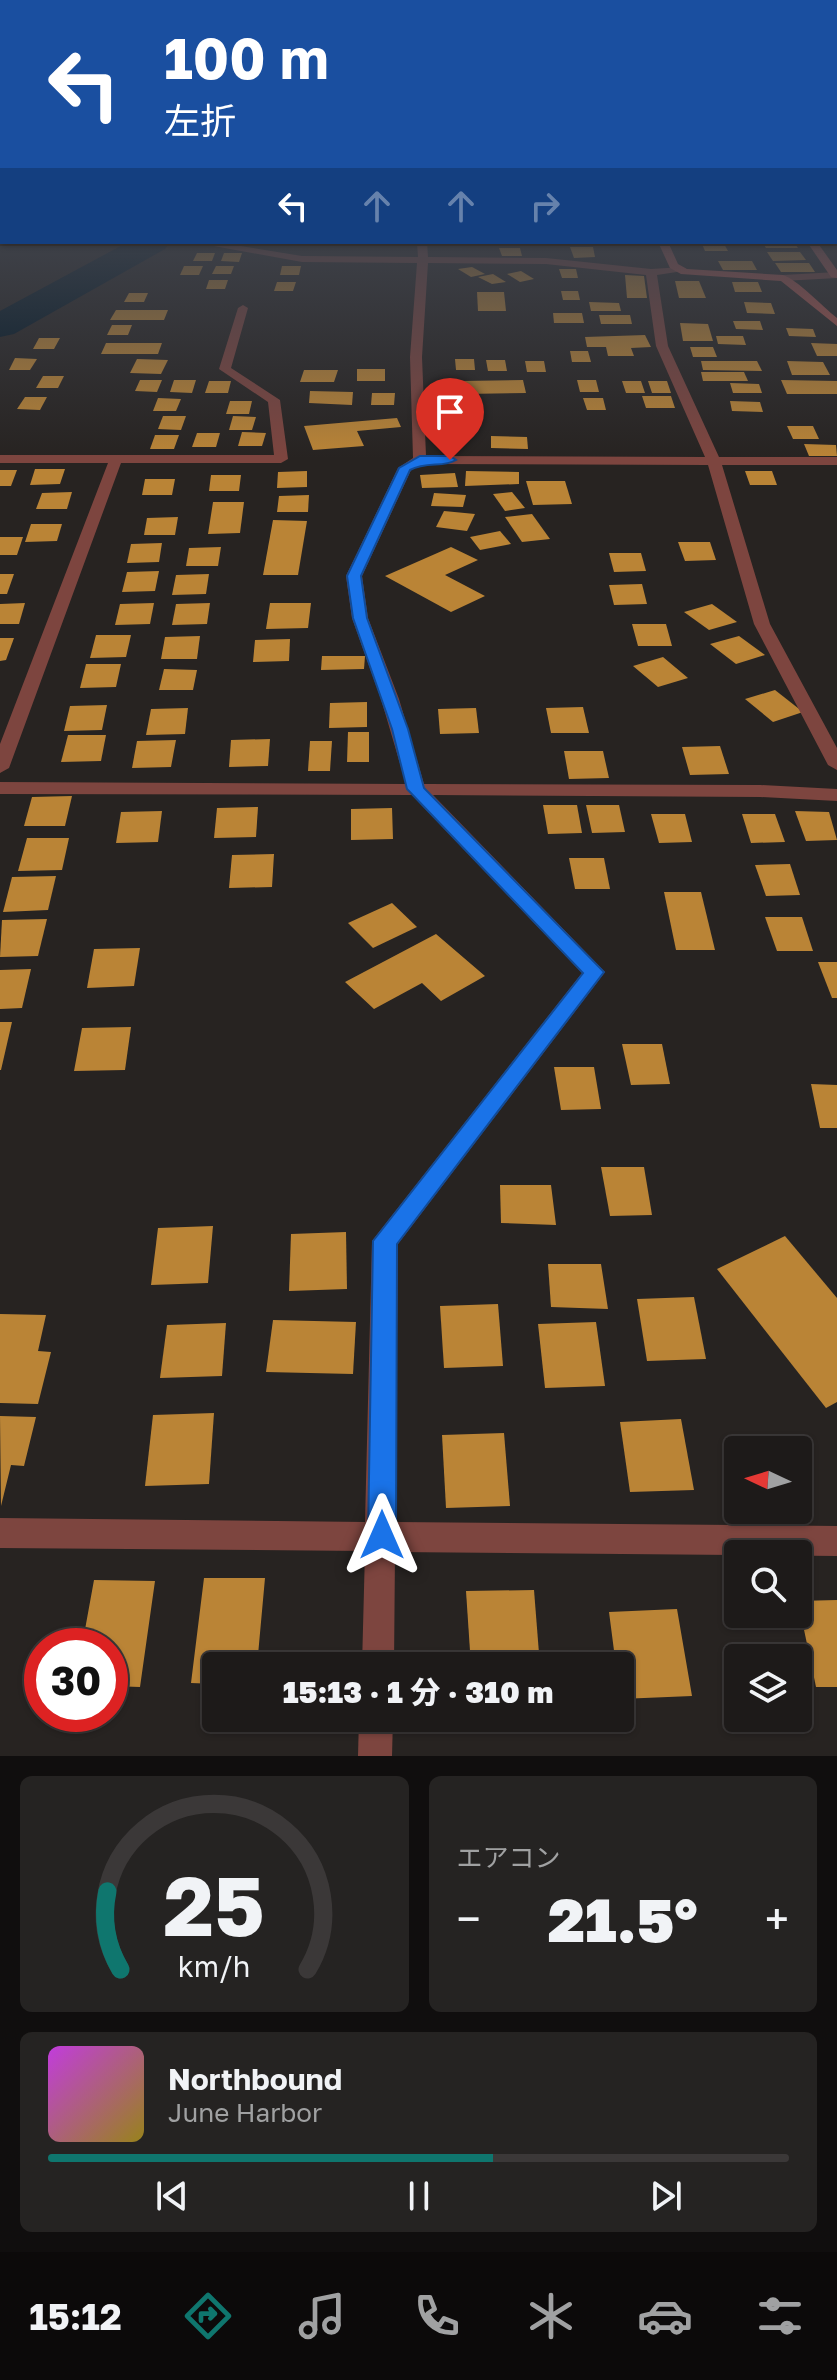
<!DOCTYPE html>
<html lang="ja">
<head>
<meta charset="utf-8">
<style>
	body { margin:0; font-family:"Golos Text","Noto Sans JP",sans-serif; background:#252322; color:#f1f3f6; height:100vh; display:flex; flex-direction:column; font-size:30px; white-space:nowrap }
	* { box-sizing:border-box; margin:0 }
	p { font-size:26px; color:#a0a1a2 }
	.icon { flex:none; width:44px; height:44px; fill:none; stroke:currentColor; stroke-width:2; stroke-linecap:round; stroke-linejoin:round }
	.map { position:relative; height:1756px; overflow:hidden }
	.sheet { display:flex; flex-direction:column; gap:20px; padding:20px; background:#100e0e; flex:1 }
	.sheet>* { flex:none }
	.top-card { position:absolute; left:0px; top:0px; width:838px; height:244px; box-shadow:0 2px 6px #0004,0 0 0 2px #3b3838; background:#1a4fa0; color:#fff; overflow:hidden }
	.needle { width:52px; rotate:274deg }
	.controls { position:absolute; left:724px; top:1436px; display:grid; gap:16px }
	.controls a { display:grid; place-items:center; width:88px; height:88px; border-radius:8px; background:#1d1a19; box-shadow:0 2px 6px #0004,0 0 0 2px #3b3838; font-size:40px }
	.speed { position:absolute; left:24px; top:1628px; display:flex; gap:16px; font-size:40px; font-weight:700; text-align:center }
	.speed>* { display:grid; place-content:center; width:104px; height:104px; border-radius:50%; background:#1d1a19; box-shadow:0 2px 6px #0004,0 0 0 2px #3b3838; line-height:1 }
	.speed .limit { border:12px solid #d22; background:#fff; color:#111 }
	.pin { position:absolute; display:grid; place-items:center; width:68px; height:68px; color:#fff; margin:-82px -34px; border-radius:50% 50% 50% 0; rotate:-45deg; box-shadow:0 0 8px #0007 }
	.pin .icon { rotate:45deg }
	.me { position:absolute; width:88px; margin:-44px; rotate:0deg; stroke-linejoin:round; filter:drop-shadow(0 0 6px #0008) }
	.turn { display:flex; align-items:center; gap:28px; height:168px; padding:0 32px; font-size:36px }
	.turn .icon { width:104px; height:104px; stroke-width:2.5 }
	.turn b { display:block; font-size:56px; line-height:68px }
	.lanes { display:flex; align-items:center; height:76px; padding:0 32px; background:#0003; justify-content:center; gap:40px; direction:ltr }
	.lanes .off { opacity:.35 }
	.big { font-size:60px; font-weight:800; line-height:1.1 }
	.sheet .widget { flex:1; display:flex; flex-direction:column; justify-content:center; gap:12px; min-width:0; padding:0 28px; border-radius:12px; background:#252322 }
	.sheet .dial { align-items:center; gap:0 }
	.dial svg { height:208px; overflow:visible; fill:none; stroke:#3b3838; stroke-width:7; stroke-linecap:round; text-anchor:middle }
	.dial text { fill:#f1f3f6; stroke:none }
	.song { display:flex; align-items:center; gap:24px }
	.cover { width:96px; height:96px; border-radius:12px; background:linear-gradient(135deg,hsl(290 70% 55%),hsl(50 70% 35%)) }
	.played { height:8px; border-radius:4px; background:linear-gradient(90deg,#0f766e 60%,#3b3838 60%) }
	.keys { display:flex; justify-content:space-around; direction:ltr }
	.heat { display:flex; justify-content:space-between; align-items:center; font-size:44px; direction:ltr }
	.sheet .tiles { flex:1; display:grid; gap:20px; grid-template-columns:1fr 1fr }
	.widget:last-child { grid-column:span 2 }
	.trip { position:absolute; left:202px; top:1652px; width:432px; height:80px; border-radius:8px; background:#1d1a19; box-shadow:0 2px 6px #0004,0 0 0 2px #3b3838; font-weight:800; line-height:80px; text-align:center }
	.tab-bar { display:flex; height:128px; justify-content:space-around; align-items:center; background:#0c0a0a; color:#a0a1a2 }
	.tab-bar .icon { width:56px; height:56px }
	.tab-bar .selected { color:#0f766e }
	.tab-bar b { font-size:36px; color:#f1f3f6 }
	.map>svg:first-child { display:block }
</style>
</head>
<body>
<div class="map">
<svg width="837" height="1756" viewBox="0 0 837 1756">
	<rect width="100%" height="100%" fill="#272321"/>
	<g fill="none" stroke-linecap="round" stroke-linejoin="round">
		<path stroke="#001624" stroke-width="6" d="M144,242l7,1"/>
		<path fill="#001624" fill-rule="evenodd" d="M128,242h42l-5,7 -151,85 -14,3v-26z"/>
	</g>
	<g fill="#ba8436">
		<path d="M701,242h22l5,9h-23z"/>
		<path d="M762,242h32l4,6h-32z"/>
		<path d="M570,247h23l2,10 -21,1z"/>
		<path d="M499,248h21l2,8h-20z"/>
		<path d="M767,252h33l6,8 -33,1z"/>
		<path d="M197,253h18l-3,8h-19z"/>
		<path d="M224,253h18l-3,9 -18,-1z"/>
		<path d="M718,261h34l5,9h-34z"/>
		<path d="M775,263h34l6,9h-34z"/>
		<path d="M184,266h19l-4,9h-19z"/>
		<path d="M216,266h18l-3,8h-19z"/>
		<path d="M282,266h19l-2,9h-19z"/>
		<path d="M472,267l13,7 -14,3 -13,-8z"/>
		<path d="M559,269h17l2,9h-16z"/>
		<path d="M521,271l13,8 -14,3 -13,-8z"/>
		<path d="M493,274l13,8 -14,2 -14,-7z"/>
		<path d="M625,275l19,1 3,22h-20z"/>
		<path d="M209,280h19l-3,9h-19z"/>
		<path d="M675,281h24l7,17h-27z"/>
		<path d="M277,282h19l-3,9h-19z"/>
		<path d="M732,282h26l4,10h-27z"/>
		<path d="M561,291h17l2,9h-17z"/>
		<path d="M477,292h27l2,19h-28z"/>
		<path d="M129,293h19l-4,9h-20z"/>
		<path d="M589,302l30,1 2,8h-30z"/>
		<path d="M744,302l27,1 4,11 -28,-1z"/>
		<path d="M116,310h52l-4,10h-54z"/>
		<path d="M553,313h29l2,10h-30z"/>
		<path d="M599,315h31l2,9h-31z"/>
		<path d="M733,321h27l3,9 -27,-1z"/>
		<path d="M680,323l28,1 5,17h-30z"/>
		<path d="M112,325h20l-4,10h-21z"/>
		<path d="M786,328l27,1 3,8 -27,-1z"/>
		<path d="M645,335l6,12 -20,1 3,8h-26l-2,-9h-19l-2,-10z"/>
		<path d="M716,336h27l3,9 -28,-1z"/>
		<path d="M39,338h21l-6,11h-21z"/>
		<path d="M106,343h56l-4,11h-57z"/>
		<path d="M811,343l26,1v12h-20z"/>
		<path d="M690,347h23l4,10h-24z"/>
		<path d="M570,351h18l3,11h-19z"/>
		<path d="M15,358l22,1 -7,11h-21z"/>
		<path d="M137,359l31,1 -7,14 -31,-1z"/>
		<path d="M455,359h19l1,11h-19z"/>
		<path d="M486,360h19l2,11h-19z"/>
		<path d="M525,361h19l2,11h-19z"/>
		<path d="M701,361h56l5,10 -59,-1z"/>
		<path d="M787,361l36,1 7,13h-38z"/>
		<rect x="357" y="369" width="28" height="12"/>
		<path d="M304,370h34l-4,12h-34z"/>
		<path d="M701,372h43l4,9h-45z"/>
		<path d="M43,376h21l-6,12h-22z"/>
		<path d="M140,380h22l-5,12 -22,-1z"/>
		<path d="M174,380h22l-4,13 -22,-1z"/>
		<path d="M523,380l3,13 -62,1 -2,-13z"/>
		<path d="M577,380h19l3,12h-19z"/>
		<path d="M781,380l56,1v13h-50z"/>
		<path d="M209,381h22l-3,12h-23z"/>
		<path d="M622,381h19l4,12h-19z"/>
		<path d="M648,381h19l4,12h-19z"/>
		<path d="M730,383l29,1 3,9h-29z"/>
		<path d="M310,391l43,1 -1,13 -43,-2z"/>
		<path d="M372,393h23l-1,12h-23z"/>
		<path d="M642,396h29l4,12h-29z"/>
		<path d="M25,397h22l-7,13 -23,-1z"/>
		<path d="M448,397h30l1,13 -30,-1z"/>
		<path d="M158,398l23,1 -5,12h-23z"/>
		<path d="M583,398h20l3,12h-19z"/>
		<path d="M230,401h22l-3,13h-23z"/>
		<path d="M730,401l30,1 3,10 -31,-1z"/>
		<path d="M163,416h23l-5,14 -23,-1z"/>
		<path d="M233,416l23,1 -4,13h-23z"/>
		<path d="M397,418l4,9 -44,4 7,15 -51,4 -9,-24z"/>
		<path d="M787,426h26l6,13h-26z"/>
		<path d="M242,432l24,1 -4,13h-24z"/>
		<path d="M197,433h23l-4,14h-24z"/>
		<path d="M155,435h24l-5,14h-24z"/>
		<path d="M491,436l36,1 1,12 -37,-1z"/>
		<path d="M804,444l32,1 1,11h-28z"/>
		<path d="M35,469h30l-5,15 -30,1z"/>
		<path d="M0,470h17l-6,16h-11z"/>
		<path d="M307,471v16l-30,1 1,-16z"/>
		<path d="M466,471l53,1v12l-54,2z"/>
		<path d="M745,471h27l5,14h-27z"/>
		<path d="M455,473l3,14 -36,1 -2,-13z"/>
		<path d="M211,475h30l-2,16h-30z"/>
		<path d="M145,479h30l-3,16h-30z"/>
		<path d="M526,481h39l7,23 -39,1z"/>
		<path d="M72,492l-5,17h-31l6,-16z"/>
		<path d="M512,492l13,16 -20,3 -12,-17z"/>
		<path d="M434,493l32,2 -3,12 -32,-1z"/>
		<path d="M309,495l-1,17h-31l2,-16z"/>
		<path d="M213,502h31l-4,31 -32,1z"/>
		<path d="M444,511l31,3 -8,17 -31,-4z"/>
		<path d="M532,514l18,25 -28,3 -17,-25z"/>
		<path d="M178,517l-3,18h-31l3,-17z"/>
		<path d="M273,520l34,1 -9,54h-35z"/>
		<path d="M31,524h31l-5,17 -32,1z"/>
		<path d="M500,531l11,13 -31,6 -10,-13z"/>
		<path d="M0,537h23l-6,18h-17z"/>
		<path d="M678,542h32l6,18 -31,1z"/>
		<path d="M162,543l-3,19 -32,1 4,-19z"/>
		<path d="M221,547l-3,19h-32l3,-18z"/>
		<path d="M451,547l27,13 -33,15 40,21 -34,16 -66,-36z"/>
		<path d="M609,553h32l5,18 -32,1z"/>
		<path d="M159,571l-4,20 -33,1 5,-20z"/>
		<path d="M0,574h14l-7,20h-7z"/>
		<path d="M209,574l-3,20 -34,1 4,-20z"/>
		<path d="M642,584l5,20 -33,1 -5,-20z"/>
		<path d="M25,603l-6,21h-19v-20z"/>
		<path d="M154,603l-4,21 -35,1 5,-21z"/>
		<path d="M210,603l-3,21 -35,1 4,-21z"/>
		<path d="M270,603h41l-3,25 -42,1z"/>
		<path d="M712,604l25,18 -28,8 -25,-18z"/>
		<path d="M632,624h34l6,22h-34z"/>
		<path d="M96,635h35l-5,22 -36,1z"/>
		<path d="M200,636l-3,23h-36l4,-22z"/>
		<path d="M739,636l26,19 -29,9 -26,-20z"/>
		<path d="M0,638h14l-8,22 -6,1z"/>
		<path d="M290,639l-1,22 -36,1 2,-22z"/>
		<path d="M322,656h43l-1,13 -43,1z"/>
		<path d="M663,657l25,21 -30,9 -25,-21z"/>
		<path d="M86,664h35l-5,23 -36,1z"/>
		<path d="M164,669l33,1 -4,20h-34z"/>
		<path d="M775,690l28,22 -30,10 -28,-23z"/>
		<path d="M367,702v25l-38,1 1,-25z"/>
		<path d="M107,705l-5,25 -38,1 6,-25z"/>
		<path d="M583,707l6,26h-38l-5,-25z"/>
		<path d="M188,708l-3,26 -39,1 5,-26z"/>
		<path d="M476,708l3,25 -39,1 -2,-25z"/>
		<path d="M348,732h21v30h-22z"/>
		<path d="M68,735h38l-5,26 -40,1z"/>
		<path d="M270,739l-2,27 -39,1 2,-27z"/>
		<path d="M176,740l-5,27 -39,1 5,-27z"/>
		<path d="M310,741h22l-2,30h-22z"/>
		<path d="M720,746l9,28 -39,1 -8,-28z"/>
		<path d="M564,751h39l6,27 -40,1z"/>
		<path d="M72,796l-7,30h-41l8,-29z"/>
		<path d="M543,805h34l5,28 -34,1z"/>
		<path d="M586,805h33l6,27 -33,1z"/>
		<path d="M258,807l-2,30 -42,1 3,-30z"/>
		<path d="M392,808l1,31 -42,1v-31z"/>
		<path d="M162,811l-4,31 -42,1 5,-31z"/>
		<path d="M795,811l34,1 8,28 -31,1z"/>
		<path d="M651,814h34l7,28 -33,1z"/>
		<path d="M742,814h33l10,28 -34,1z"/>
		<path d="M27,838h42l-7,32 -44,1z"/>
		<path d="M274,854l-2,33 -43,1 3,-33z"/>
		<path d="M569,858h35l6,31h-35z"/>
		<path d="M790,864l10,31 -34,1 -11,-31z"/>
		<path d="M56,876l-8,34 -45,2 9,-35z"/>
		<path d="M664,892h37l14,58h-39z"/>
		<path d="M392,903l25,24 -44,21 -25,-25z"/>
		<path d="M765,917h37l11,34h-36z"/>
		<path d="M47,919l-9,37 -38,1 2,-37z"/>
		<path d="M436,934l49,42 -44,25 -19,-18 -48,26 -29,-27z"/>
		<path d="M140,948l-6,38 -47,2 7,-39z"/>
		<path d="M818,962h19v36h-5z"/>
		<path d="M31,969l-9,39 -22,1v-39z"/>
		<path d="M0,1022h12l-11,48h-1z"/>
		<path d="M131,1027l-6,43 -51,1 8,-43z"/>
		<path d="M622,1044h40l8,40 -39,1z"/>
		<path d="M554,1067h40l7,42 -40,1z"/>
		<path d="M811,1084l26,1v43h-17z"/>
		<path d="M601,1167h43l8,48 -42,1z"/>
		<path d="M500,1185h51l5,40 -55,-2z"/>
		<path d="M213,1226l-5,57 -57,2 7,-57z"/>
		<path d="M346,1232l1,57 -58,2 2,-57z"/>
		<path d="M785,1236l52,62v104l-11,6 -109,-139z"/>
		<path d="M548,1264h53l7,45 -57,-2z"/>
		<path d="M694,1297l12,62 -59,2 -10,-62z"/>
		<path d="M498,1304l5,62 -59,2 -4,-62z"/>
		<path d="M0,1314l46,1 -8,36 13,1 -13,52 -38,-1z"/>
		<path d="M273,1320l83,2 -3,52 -87,-2z"/>
		<path d="M596,1322l9,64 -60,2 -7,-64z"/>
		<path d="M226,1323l-4,53 -62,2 7,-53z"/>
		<path d="M214,1413l-5,71 -64,2 8,-71z"/>
		<path d="M0,1416l36,1 -12,49 -13,-1 -10,41z"/>
		<path d="M681,1419l13,71 -64,2 -10,-70z"/>
		<path d="M504,1433l6,73 -64,2 -4,-73z"/>
		<path d="M204,1578h61l-8,88h-41v18l-25,-1z"/>
		<path d="M94,1580l61,1 -15,106 -30,-1v-40h-28z"/>
		<path d="M534,1590l6,76h-69l-5,-75z"/>
		<path d="M837,1600v87h-21l-18,-86z"/>
		<path d="M677,1609l15,87 -72,3v-33h-4l-7,-54z"/>
	</g>
	<g fill="none" stroke-linecap="round" stroke-linejoin="round">
		<g fill="#7d453f" fill-rule="evenodd">
			<rect x="0" y="228" width="2" height="6"/>
			<path d="M192,242h24l86,14 116,1 -1,-15h10l1,15 118,1 105,11 32,-2v4l-26,4 11,71 51,111h118v8h-115l48,159 67,124v22l-9,-5 -74,-141 -46,-159 -285,-1 -12,6 -49,106 6,42 31,81 25,85 336,1 77,4v12l-77,-4 -327,-2 172,177 -207,272 -3,278 442,4v30l-442,-4 -1,114h-32l3,-115 -365,-3v-30l365,4 7,-281 210,-268 -170,-178 -412,-1v-12l406,2 -25,-85 -29,-81 -6,-42 52,-108 15,-10 -3,-101 7,-94 -115,-1zM428,263l118,1 100,11 10,71 49,111 -279,-1 -4,-99z"/>
			<path d="M837,272v6l-54,3 -5,-3 5,-3z"/>
			<path d="M243,305l5,3 -17,60 49,32 8,59 -7,4h-160l-112,305 -9,5v-29l108,-281h-108v-8h274l-6,-53 -49,-33 19,-61z"/>
			<path d="M359,1718h34l-1,38h-34z"/>
		</g>
		<g fill="#af554d" fill-rule="evenodd">
			<path d="M658,242h10l10,22 9,5 96,6c15,5 39,31 54,43v8l-56,-45 -100,-7 -11,-6z"/>
			<path d="M807,242h10l20,28v8l-6,-1z"/>
		</g>
	</g>
	<linearGradient id="sky" x2="0" y2="1"><stop stop-color="#151312"/><stop offset="0.46" stop-color="#41454e"/><stop offset="1" stop-color="#41454e" stop-opacity="0"/></linearGradient>
	<rect width="837" height="458" fill="url(#sky)"/>
	<path fill="#1a73e8" stroke="#114b97" stroke-width="2" d="M420,456h30l6,4c-13,8 -29,1 -46,10l-49,106 6,42 41,111 16,59 180,184 -207,272 -1,291 -4,9 -10,4 -10,-4 -4,-9 5,-294 210,-268 -176,-184 -15,-60 -39,-111 -6,-42 52,-108z"/>
</svg>
<div class="controls">
<a><svg class="needle" viewBox="-14 -14 28 28"><path d="M0-13l5 13h-10z" fill="#e53935"/><path d="M0 13l5-13h-10z" fill="#a0a1a2"/></svg></a>
<a><svg class="icon" aria-label="search" viewBox="0 0 24 24"><circle cx="10" cy="10" r="6"/><path d="M15 15l6 6"/></svg></a>
<a><svg class="icon" aria-label="layers" viewBox="0 0 24 24"><path d="M12 4l9 5-9 5-9-5zM3 14l9 5 9-5"/></svg></a>
</div>
<div class="speed"><div class="limit">30</div></div>
<div class="pin" style="left:450px;top:460px;background:#d93025"><svg class="icon" aria-label="arrive" viewBox="0 0 24 24"><path d="M6 21V4h12l-3 4 3 4H6"/></svg></div>
<svg class="me" style="left:382px;top:1535px" viewBox="-20 -20 40 40"><path d="M0-17L14 15 0 8-14 15z" fill="#1a73e8" stroke="#fff" stroke-width="4"/></svg>
<div class="trip">15:13 · 1 分 · 310 m</div>
<div class="top-card">
<div class="turn"><svg class="icon" aria-label="left" viewBox="0 0 24 24"><path d="M17 20v-9H6M10 6l-5 5 5 5"/></svg><div><b>100 m</b>左折</div></div>
<div class="lanes"><svg class="icon" aria-label="left" viewBox="0 0 24 24"><path d="M17 20v-9H6M10 6l-5 5 5 5"/></svg><svg class="icon off" aria-label="ahead" viewBox="0 0 24 24"><path d="M12 20V5M6 11l6-6 6 6"/></svg><svg class="icon off" aria-label="ahead" viewBox="0 0 24 24"><path d="M12 20V5M6 11l6-6 6 6"/></svg><svg class="icon off" aria-label="right" viewBox="0 0 24 24"><path d="M7 20v-9h11M14 6l5 5-5 5"/></svg></div>
</div>
</div>
<section class="sheet">
<div class="tiles">
<div class="widget dial"><svg viewBox="0 0 100 80">
<path d="M14 69A42 42 0 1 1 86 69"/>
<path d="M14 69A42 42 0 0 1 9 39" stroke="#0f766e"/>
<text x="50" y="56" font-size="32" font-weight="700">25</text>
<text x="50" y="72" font-size="11">km/h</text>
</svg></div>
<div class="widget"><p>エアコン</p>
<div class="heat"><a>−</a><b class="big">21.5°</b><a>+</a></div>
</div>
<div class="widget">
<div class="song"><i class="cover"></i><div><b>Northbound</b><p>June Harbor</p></div></div>
<div class="played"></div>
<div class="keys"><svg class="icon" aria-label="previous" viewBox="0 0 24 24"><path d="M18 5L8 12l10 7zM5 5v14"/></svg><svg class="icon" aria-label="pause" viewBox="0 0 24 24"><path d="M8 5v14M16 5v14"/></svg><svg class="icon" aria-label="next" viewBox="0 0 24 24"><path d="M6 5l10 7-10 7zM19 5v14"/></svg></div>
</div>
</div>
</section>
<nav class="tab-bar">
<b>15:12</b>
<svg class="icon selected" aria-label="directions" viewBox="0 0 24 24"><path d="M12 3l9 9-9 9-9-9zM9 14v-3h6M13 9l2 2-2 2"/></svg>
<svg class="icon" aria-label="music" viewBox="0 0 24 24"><path d="M9 18V5l10-2v13"/><circle cx="6" cy="18" r="3"/><circle cx="16" cy="16" r="3"/></svg>
<svg class="icon" aria-label="phone" viewBox="0 0 24 24"><path d="M5 4h4l2 5-3 2q2 4 5 5l2-3 5 2v4C11 20 4 13 5 4z"/></svg>
<svg class="icon" aria-label="climate" viewBox="0 0 24 24"><path d="M12 3v18M4 7l16 10M4 17L20 7"/></svg>
<svg class="icon" aria-label="car" viewBox="0 0 24 24"><path d="M5 17H2v-5l4-1 3-4h7l3 4 3 1v5h-3M9 17h6M6 11h13"/><circle cx="7" cy="17" r="2"/><circle cx="17" cy="17" r="2"/></svg>
<svg class="icon" aria-label="filters" viewBox="0 0 24 24"><path d="M4 7h16M4 17h16"/><circle cx="9" cy="7" r="2"/><circle cx="15" cy="17" r="2"/></svg>
</nav>
</body>
</html>
